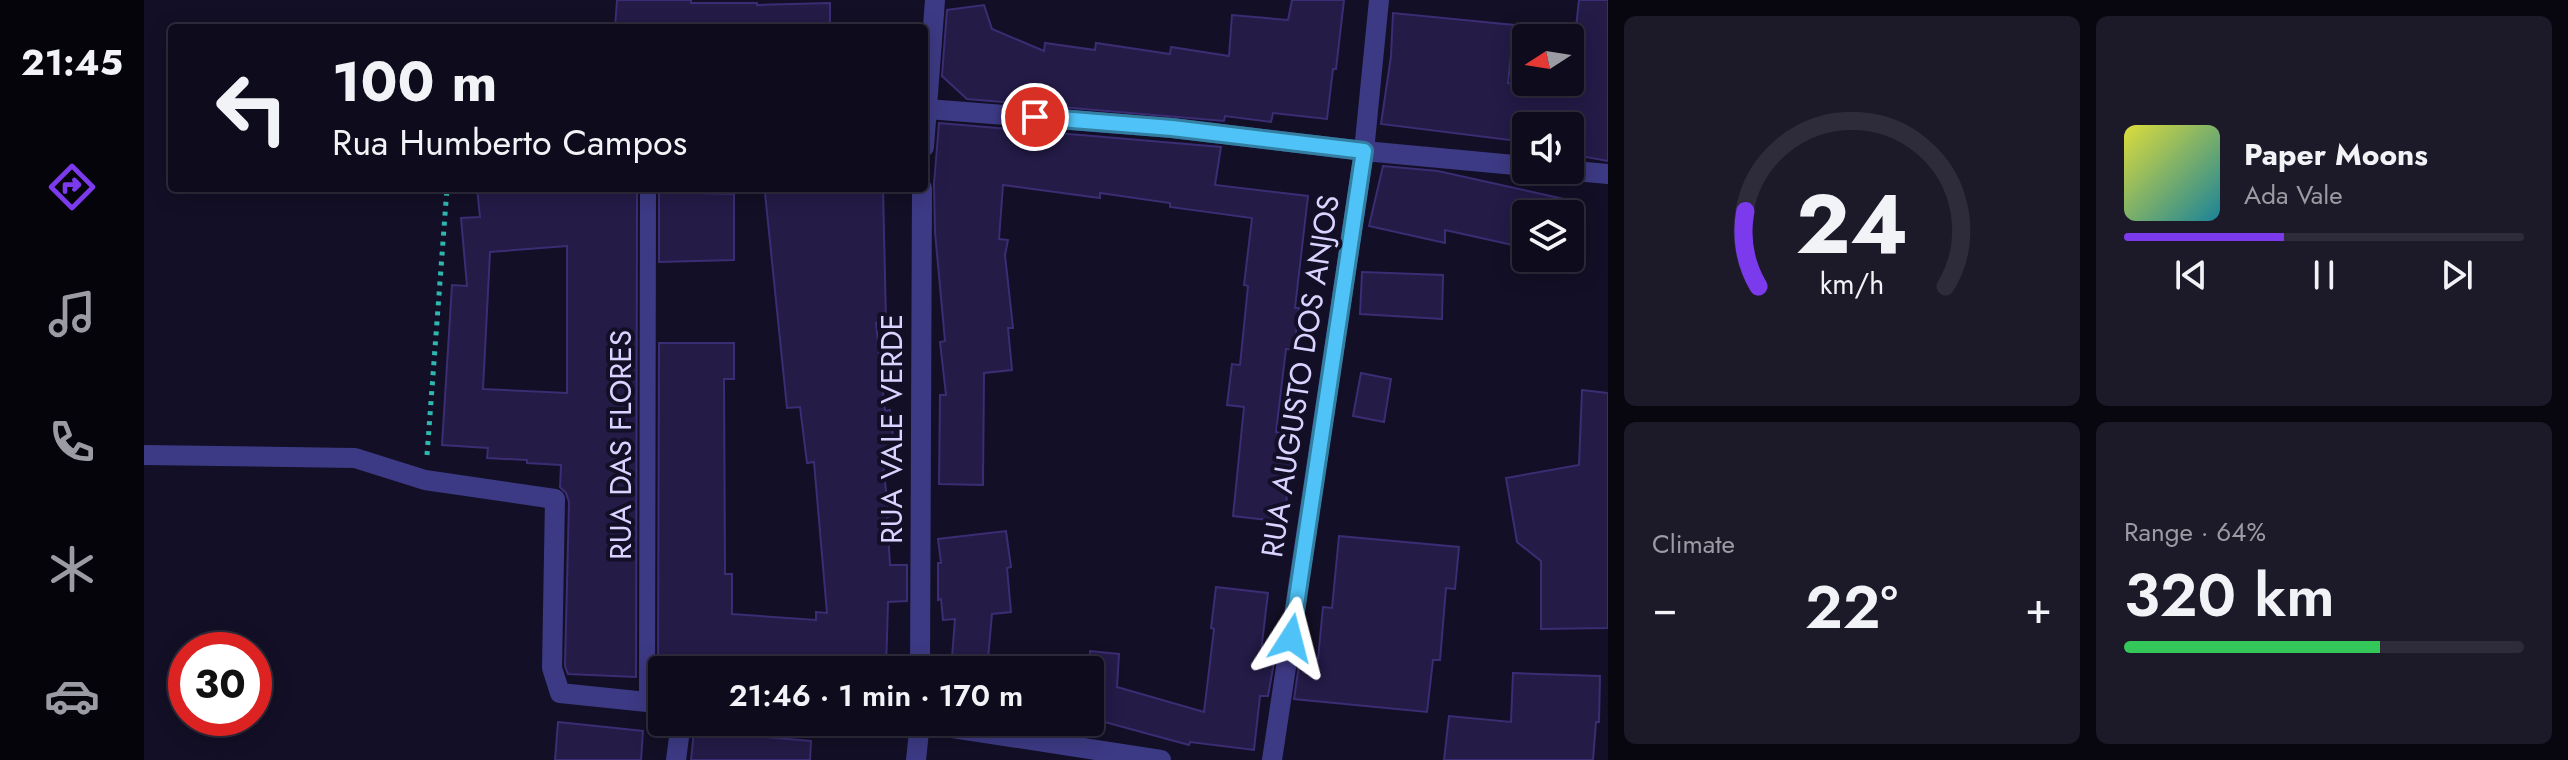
<!DOCTYPE html>
<html lang="en">
<head>
<meta charset="utf-8">
<style>
	body { margin:0; font-family:Jost,sans-serif; background:#1c1929; color:#f1f3f6; height:100vh; display:flex; flex-direction:column; font-size:30px; white-space:nowrap }
	* { box-sizing:border-box; margin:0 }
	p { font-size:26px; color:#9b9ba3 }
	.icon { flex:none; width:44px; height:44px; fill:none; stroke:currentColor; stroke-width:2; stroke-linecap:round; stroke-linejoin:round }
	.map { position:relative; flex:1; overflow:hidden }
	.sheet { display:flex; flex-direction:column; gap:16px; padding:16px; background:#08060f; width:960px }
	.sheet>* { flex:none }
	.hud { position:absolute; left:24px; top:24px; width:760px; height:168px; border-radius:8px; box-shadow:0 4px 20px #0003,0 0 0 2px #2e2b3b; background:#0e0b1c; color:#f1f3f6; overflow:hidden }
	.needle { width:52px; rotate:258deg }
	.tools { position:absolute; left:1368px; top:24px; display:grid; gap:16px }
	.tools a { display:grid; place-items:center; width:72px; height:72px; border-radius:8px; background:#0e0b1c; box-shadow:0 4px 20px #0003,0 0 0 2px #2e2b3b; font-size:40px }
	.speed { position:absolute; left:24px; top:632px; display:flex; gap:16px; font-size:40px; font-weight:700; text-align:center }
	.speed>* { display:grid; place-content:center; width:104px; height:104px; border-radius:50%; background:#0e0b1c; box-shadow:0 4px 20px #0003,0 0 0 2px #2e2b3b; line-height:1 }
	.speed .limit { border:12px solid #d22; background:#fff; color:#111 }
	.pin { position:absolute; display:grid; place-items:center; width:68px; height:68px; color:#fff; margin:-34px; border:4px solid #fff; border-radius:50%; box-shadow:0 2px 8px #0007 }
	.me { position:absolute; width:88px; margin:-44px; rotate:9deg; stroke-linejoin:round; filter:drop-shadow(0 0 6px #0008) }
	.turn { display:flex; align-items:center; gap:28px; height:168px; padding:0 32px; font-size:36px }
	.turn .icon { width:104px; height:104px; stroke-width:2.5 }
	.turn b { display:block; font-size:56px; line-height:68px }
	.big { font-size:60px; font-weight:600; line-height:1.1 }
	.sheet .tile { flex:1; display:flex; flex-direction:column; justify-content:center; gap:12px; min-width:0; padding:0 28px; border-radius:12px; background:#1c1929 }
	.sheet .dial { align-items:center; gap:0 }
	.dial svg { height:208px; overflow:visible; fill:none; stroke:#2e2b3b; stroke-width:7; stroke-linecap:round; text-anchor:middle }
	.dial text { fill:#f1f3f6; stroke:none }
	.song { display:flex; align-items:center; gap:24px }
	.cover { width:96px; height:96px; border-radius:12px; background:linear-gradient(135deg,hsl(60 70% 55%),hsl(190 70% 35%)) }
	.played { height:8px; border-radius:4px; background:linear-gradient(90deg,#7c3aed 40%,#2e2b3b 40%) }
	.keys { display:flex; justify-content:space-around; direction:ltr }
	.heat { display:flex; justify-content:space-between; align-items:center; font-size:44px; direction:ltr }
	.charge { height:12px; border-radius:6px; background:linear-gradient(90deg,#34c759 64%,#2e2b3b 0) }
	.sheet .tiles { flex:1; display:grid; gap:16px; grid-template-columns:repeat(2,1fr) }
	.trip { position:absolute; left:504px; top:656px; width:456px; height:80px; border-radius:8px; background:#0e0b1c; box-shadow:0 4px 20px #0003,0 0 0 2px #2e2b3b; font-weight:600; line-height:80px; text-align:center }
	main { display:flex; flex:1; min-height:0 }
	.dock { display:flex; flex-direction:column; width:144px; justify-content:space-around; align-items:center; background:#06040b; color:#9b9ba3 }
	.dock .icon { width:56px; height:56px }
	.dock .active { color:#7c3aed }
	.dock b { font-size:36px; color:#f1f3f6 }
	.map>svg:first-child { display:block }
</style>
</head>
<body>
<main>
<nav class="dock">
<b>21:45</b>
<svg class="icon active" aria-label="directions" viewBox="0 0 24 24"><path d="M12 3l9 9-9 9-9-9zM9 14v-3h6M13 9l2 2-2 2"/></svg>
<svg class="icon" aria-label="music" viewBox="0 0 24 24"><path d="M9 18V5l10-2v13"/><circle cx="6" cy="18" r="3"/><circle cx="16" cy="16" r="3"/></svg>
<svg class="icon" aria-label="phone" viewBox="0 0 24 24"><path d="M5 4h4l2 5-3 2q2 4 5 5l2-3 5 2v4C11 20 4 13 5 4z"/></svg>
<svg class="icon" aria-label="climate" viewBox="0 0 24 24"><path d="M12 3v18M4 7l16 10M4 17L20 7"/></svg>
<svg class="icon" aria-label="car" viewBox="0 0 24 24"><path d="M5 17H2v-5l4-1 3-4h7l3 4 3 1v5h-3M9 17h6M6 11h13"/><circle cx="7" cy="17" r="2"/><circle cx="17" cy="17" r="2"/></svg>
</nav>
<div class="map">
<svg width="1464" height="760" viewBox="0 0 1464 760">
	<rect width="100%" height="100%" fill="#130f26"/>
	<g fill="#241b47" stroke="#3b2d73" stroke-width="2" fill-rule="evenodd">
		<path d="M473,0h74v3h66v2l73,-2v25h-215z"/>
		<path d="M1148,0h52l-8,69h-3l-6,50 -54,-6 -2,9 -46,-6 -1,5 -257,-22 -25,-23 5,-66 37,-5 8,24 52,22 1,-8 50,7 1,-7 74,11 1,-7 58,9 3,-41 56,5z"/>
		<path d="M1435,0h29v161l-38,-7v-28h-44v16l-145,-18 10,-68 2,-43 121,12 -6,58 59,7 1,-8h2z"/>
		<path d="M795,123l282,24 -6,38 93,11 -13,112h4l-5,42 -8,-1 -10,83 18,2 -10,88 -51,-6 11,-109 -17,-2 5,-41 8,1 8,-79 -4,-1 8,-67 -82,-11v-4l-70,-10v5l-97,-13 -4,54 9,1 -3,15 8,73h-5l4,42 -28,3 -1,112 -44,-1 1,-89h6l-6,-53 5,-1 -10,-109 -1,-48z"/>
		<path d="M1239,166l55,5 144,32 -2,11h-54v34l-81,-18v13l-76,-17z"/>
		<path d="M333,188h158l2,4 -1,485 -68,-3 -3,-8 4,-164 -3,-9 -6,-6 1,-22 -34,-2v-3l-40,-2 1,-10 -46,-3 10,-160 15,1 -6,-68 19,-1zM423,246v147l-84,-4 7,-137z"/>
		<path d="M630,188h109l3,134 -10,1 9,88 5,-1 5,44 -13,1 7,62h-2l3,48h17v36l-19,1 -2,68h-224v7h-4l1,-334h75v36h-10l1,195h7v40l84,6v-8l11,1 -13,-151 -7,1 -7,-56 -13,1 -22,-215h10z"/>
		<path d="M515,192l75,2v66l-75,2z"/>
		<path d="M1218,272l81,3 -1,44 -82,-5z"/>
		<path d="M1217,373l30,6 -7,43 -31,-6z"/>
		<path d="M1438,390l26,3v235l-67,1v-68l-24,-19 -11,-64 73,-13z"/>
		<path d="M862,531l5,36 -4,1 4,44 -19,2 -5,56h-36l4,-51 -12,1 -2,-21 -3,1v-37h3l-3,-24z"/>
		<path d="M1195,536l120,11 -4,42 -9,-1 -6,72h-7l-6,52 -133,-13 5,-34 11,1 1,-8 7,1 5,-52 9,1z"/>
		<path d="M1072,587l52,6 -8,67 14,2 -6,34h-8l-6,54 -64,-8 -1,3 -99,-27v-67l29,3 -2,33 87,25 10,-83 -3,-1z"/>
		<path d="M1369,673l87,3 -1,46h-3l-3,38h-149l5,-44 62,6z"/>
		<path d="M414,722l85,9 -2,29h-86z"/>
		<path d="M550,731l117,10 -1,19h-119z"/>
	</g>
	<g fill="none" stroke-linecap="round" stroke-linejoin="round">
		<path stroke="#2fb8b0" stroke-width="5" stroke-dasharray="4 6" stroke-linecap="butt" d="M283,455l20,-267"/>
		<path stroke="#3d3a85" stroke-width="16" d="M503,702l1,-514"/>
		<g stroke="#3d3a85" stroke-width="20">
			<path d="M783,109l245,19 192,23 162,15"/>
			<path d="M780,147l11,-147"/>
			<path d="M1421,170l43,4"/>
			<path d="M0,455l211,3 70,22 130,19 -3,169 8,25 87,9 15,3"/>
			<path d="M776,670l2,-482"/>
			<path d="M756,722l20,1 241,37"/>
			<path d="M532,760l5,-38"/>
			<path d="M772,760l4,-38"/>
			<path d="M1128,760l92,-609 15,-151"/>
		</g>
	</g>
	<g fill="none" stroke-linecap="round" stroke-linejoin="round">
		<g stroke="#337fa1" stroke-width="20">
			<path id="route" d="M891,117l137,11 192,23 -73,487"/>
		</g>
		<use href="#route" stroke="#4fc3f7" stroke-width="14"/>
	</g>
	<g text-anchor="middle" dominant-baseline="central" stroke-width="8" stroke-linejoin="round" paint-order="stroke">
		<g font-size="30" fill="#d9d4ff" stroke="#130f26">
			<text transform="translate(1156 376) rotate(-81)">RUA AUGUSTO DOS ANJOS</text>
			<text transform="translate(747 429) rotate(-90)">RUA VALE VERDE</text>
			<text transform="translate(476 445) rotate(-90)">RUA DAS FLORES</text>
		</g>
	</g>
</svg>
<div class="tools">
<a><svg class="needle" viewBox="-14 -14 28 28"><path d="M0-13l5 13h-10z" fill="#e53935"/><path d="M0 13l5-13h-10z" fill="#9b9ba3"/></svg></a>
<a><svg class="icon" aria-label="sound" viewBox="0 0 24 24"><path d="M4 9h4l5-4v14l-5-4H4zM17 9q2 3 0 6"/></svg></a>
<a><svg class="icon" aria-label="layers" viewBox="0 0 24 24"><path d="M12 4l9 5-9 5-9-5zM3 14l9 5 9-5"/></svg></a>
</div>
<div class="speed"><div class="limit">30</div></div>
<div class="pin" style="left:891px;top:117px;background:#d93025"><svg class="icon" aria-label="arrive" viewBox="0 0 24 24"><path d="M6 21V4h12l-3 4 3 4H6"/></svg></div>
<svg class="me" style="left:1147px;top:638px" viewBox="-20 -20 40 40"><path d="M0-17L14 15 0 8-14 15z" fill="#4fc3f7" stroke="#fff" stroke-width="4"/></svg>
<div class="trip">21:46 · 1 min · 170 m</div>
<div class="hud">
<div class="turn"><svg class="icon" aria-label="left" viewBox="0 0 24 24"><path d="M17 20v-9H6M10 6l-5 5 5 5"/></svg><div><b>100 m</b>Rua Humberto Campos</div></div>
</div>
</div>
<section class="sheet">
<div class="tiles">
<div class="tile dial"><svg viewBox="0 0 100 80">
<path d="M14 69A42 42 0 1 1 86 69"/>
<path d="M14 69A42 42 0 0 1 9 40" stroke="#7c3aed"/>
<text x="50" y="56" font-size="32" font-weight="700">24</text>
<text x="50" y="72" font-size="11">km/h</text>
</svg></div>
<div class="tile">
<div class="song"><i class="cover"></i><div><b>Paper Moons</b><p>Ada Vale</p></div></div>
<div class="played"></div>
<div class="keys"><svg class="icon" aria-label="previous" viewBox="0 0 24 24"><path d="M18 5L8 12l10 7zM5 5v14"/></svg><svg class="icon" aria-label="pause" viewBox="0 0 24 24"><path d="M8 5v14M16 5v14"/></svg><svg class="icon" aria-label="next" viewBox="0 0 24 24"><path d="M6 5l10 7-10 7zM19 5v14"/></svg></div>
</div>
<div class="tile"><p>Climate</p>
<div class="heat"><a>−</a><b class="big">22°</b><a>+</a></div>
</div>
<div class="tile"><p>Range · 64%</p><b class="big">320 km</b><div class="charge"></div></div>
</div>
</section>
</main>
</body>
</html>
